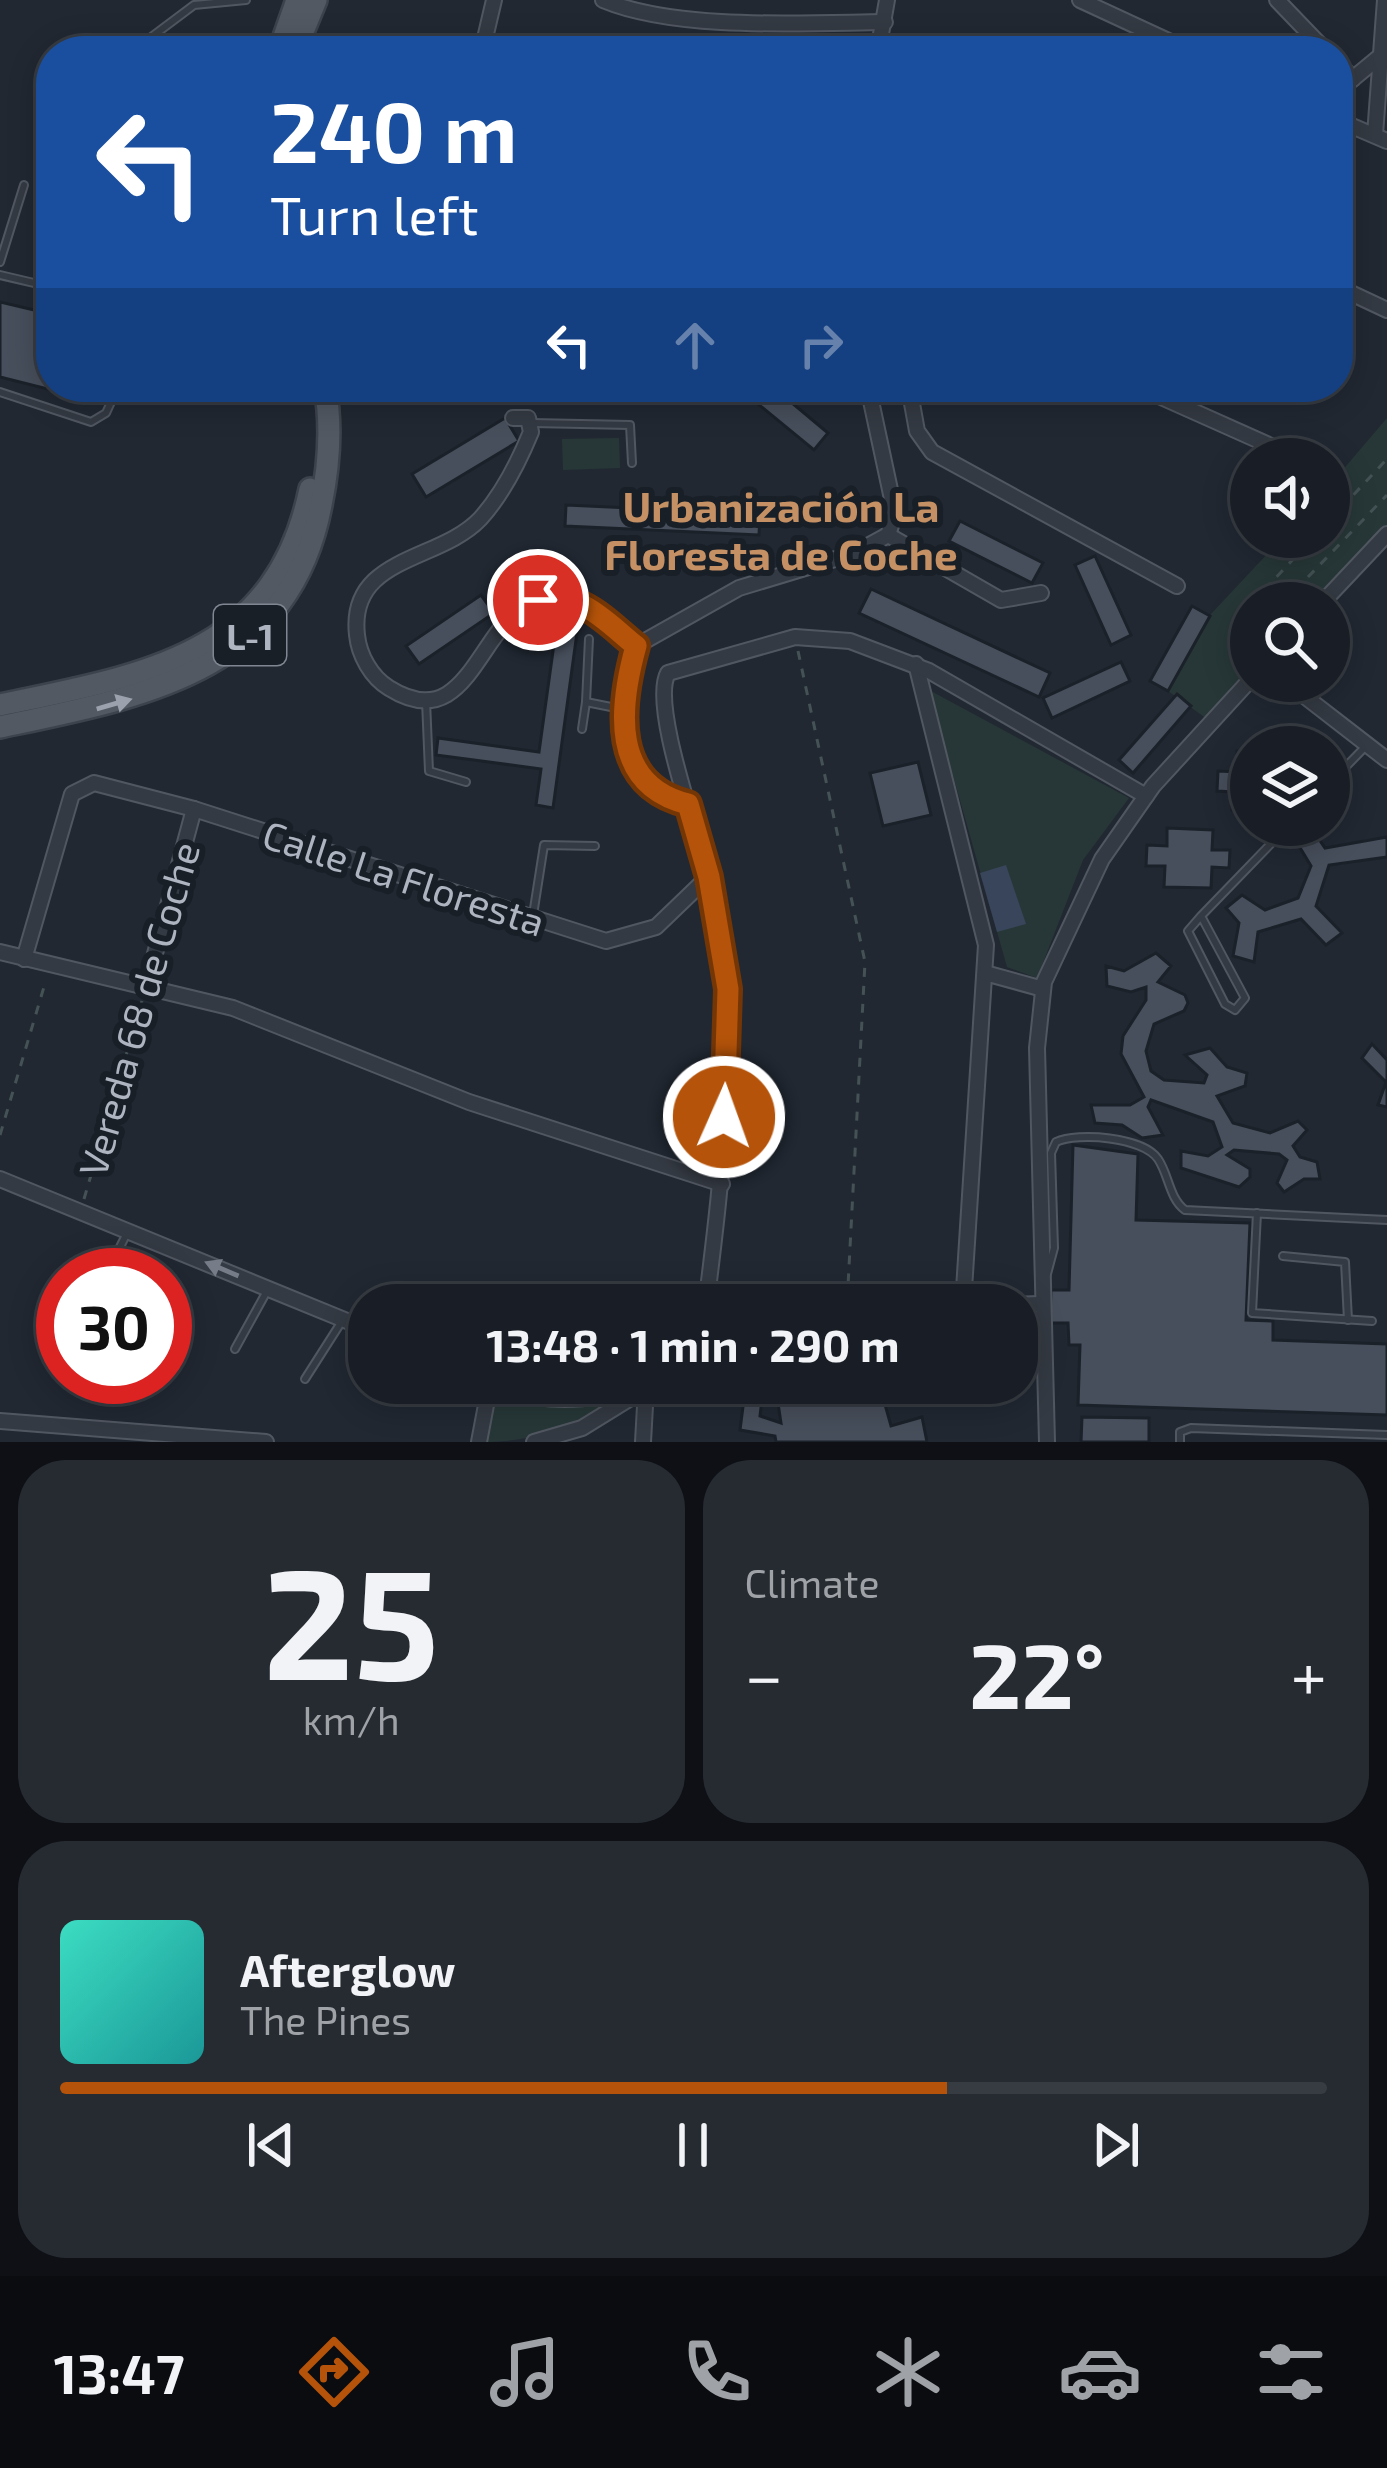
<!DOCTYPE html>
<html lang="en">
<head>
<meta charset="utf-8">
<style>
	body { margin:0; font-family:"Exo 2",sans-serif; background:#262b32; color:#f1f3f6; height:100vh; display:flex; flex-direction:column; font-size:45px; white-space:nowrap }
	* { box-sizing:border-box; margin:0 }
	p { font-size:39px; color:#9fa2a7 }
	.icon { flex:none; width:66px; height:66px; fill:none; stroke:currentColor; stroke-width:2; stroke-linecap:round; stroke-linejoin:round }
	.map { position:relative; height:1442px; overflow:hidden }
	.side { display:flex; flex-direction:column; gap:18px; padding:18px; background:#0e1015; flex:1 }
	.side>* { flex:none }
	.guide { position:absolute; left:36px; top:36px; width:1317px; height:366px; border-radius:48px; box-shadow:0 6px 30px #0003,0 0 0 3px #373c43; background:#1a4fa0; color:#fff; overflow:hidden }
	.tools { position:absolute; left:1230px; top:438px; display:grid; gap:24px }
	.tools a { display:grid; place-items:center; width:120px; height:120px; border-radius:50%; background:#191e26; box-shadow:0 6px 30px #0003,0 0 0 3px #373c43; font-size:60px }
	.speed { position:absolute; left:36px; top:1248px; display:flex; gap:24px; font-size:60px; font-weight:700; text-align:center }
	.speed>* { display:grid; place-content:center; width:156px; height:156px; border-radius:50%; background:#191e26; box-shadow:0 6px 30px #0003,0 0 0 3px #373c43; line-height:1 }
	.speed .limit { border:18px solid #d22; background:#fff; color:#111 }
	.pin { position:absolute; display:grid; place-items:center; width:102px; height:102px; color:#fff; margin:-51px; border:6px solid #fff; border-radius:50%; box-shadow:0 3px 12px #0007 }
	.me { position:absolute; width:132px; margin:-66px; rotate:2deg; stroke-linejoin:round; filter:drop-shadow(0 0 9px #0008) }
	.turn { display:flex; align-items:center; gap:42px; height:252px; padding:0 36px; font-size:54px }
	.turn .icon { width:156px; height:156px; stroke-width:2.5 }
	.turn b { display:block; font-size:84px; line-height:102px }
	.lanes { display:flex; align-items:center; height:114px; padding:0 36px; background:#0003; justify-content:center; gap:60px; direction:ltr }
	.lanes .off { opacity:.35 }
	.big { font-size:90px; font-weight:700; line-height:1.1 }
	.side .card { flex:1; display:flex; flex-direction:column; justify-content:center; gap:18px; min-width:0; padding:0 42px; border-radius:48px; background:#262b32 }
	.side .dial { align-items:center; gap:0 }
	.dial b { font-size:156px; line-height:1 }
	.song { display:flex; align-items:center; gap:36px }
	.cover { width:144px; height:144px; border-radius:18px; background:linear-gradient(135deg,hsl(170 70% 55%),hsl(180 70% 35%)) }
	.played { height:12px; border-radius:6px; background:linear-gradient(90deg,#b45309 70%,#373c43 70%) }
	.keys { display:flex; justify-content:space-around; direction:ltr }
	.heat { display:flex; justify-content:space-between; align-items:center; font-size:66px; direction:ltr }
	.side .tiles { flex:1; display:grid; gap:18px; grid-template-columns:1fr 1fr }
	.card:last-child { grid-column:span 2 }
	.trip { position:absolute; left:348px; top:1284px; width:690px; height:120px; border-radius:48px; background:#191e26; box-shadow:0 6px 30px #0003,0 0 0 3px #373c43; font-weight:700; line-height:120px; text-align:center }
	.tab-bar { display:flex; height:192px; justify-content:space-around; align-items:center; background:#0a0c0f; color:#9fa2a7 }
	.tab-bar .icon { width:84px; height:84px }
	.tab-bar .active { color:#b45309 }
	.tab-bar b { font-size:54px; color:#f1f3f6 }
	.map>svg:first-child { display:block }
</style>
</head>
<body>
<div class="map">
<svg width="1387" height="1442" viewBox="0 0 1387 1442">
	<rect width="100%" height="100%" fill="#212832"/>
	<g fill="#273737">
		<path d="M1387,418v108l-73,77h-63v68l-44,48 -39,-28 43,-77 72,-77h46v-51z"/>
		<path d="M619,438l1,30 -57,2 -1,-31z"/>
		<path d="M929,690l200,108 -46,62 -46,118 -30,-11z"/>
		<path d="M491,1388c49,23 96,15 147,3 -52,31 -95,51 -157,51z"/>
	</g>
	<path fill="#38455a" d="M1006,865l20,59 -29,8 -17,-59z"/>
	<g fill="#474f5c" stroke="#1b2129" stroke-width="3">
		<path d="M0,302l51,12v73h56l-4,16 -103,-26z"/>
		<path d="M751,387h22l55,46 -14,17 -68,-56z"/>
		<path d="M505,418l14,23 -93,56 -14,-23z"/>
		<path d="M566,505l194,9 -1,21 -194,-9z"/>
		<path d="M960,521l83,42 -11,20 -83,-42z"/>
		<path d="M1095,556l36,79 -20,10 -36,-80z"/>
		<path d="M871,589l179,84 -11,24 -180,-84z"/>
		<path d="M481,595l13,18 -75,51 -13,-18z"/>
		<path d="M1192,606l18,10 -42,75 -18,-10z"/>
		<path d="M558,615l21,3 -26,190 -17,-3 5,-36 -105,-14 2,-17 101,14z"/>
		<path d="M1121,662l9,19 -78,37 -9,-20z"/>
		<path d="M1177,694l14,12 -58,67 -14,-13z"/>
		<path d="M1237,751l14,1v59l-19,-1 1,-18 -16,-1 1,-20 19,1z"/>
		<path d="M918,762l13,53 -48,11 -13,-53z"/>
		<path d="M1167,828l46,2 -1,20h18l-1,18 -17,-1 -1,21 -47,-1 1,-21h-19l1,-21 20,1z"/>
		<path d="M1312,829l13,19 62,-11v20l-58,8 -13,41 26,27 -16,12 -25,-26 -43,13 -4,30 -21,-6 6,-33 -13,-15 16,-13 23,15 33,-12 13,-32 -15,-25z"/>
		<path d="M1156,953l15,13 -13,16 27,13 3,8 -4,8 -30,13 -8,27 5,20 13,9 40,3 3,-8 -22,-20 25,-7 17,19 20,6 -2,13 -28,10 16,27 37,10 28,-12 9,9 -14,16 7,11 17,5 3,17h-16l-20,13 -7,-9 10,-23 -8,-6 -45,-4 -7,5 23,14v8l-11,10 -58,-19v-17l27,5 14,-9 -9,-25 -62,-22 -3,7 15,28 -21,3 -20,-13 -27,-2 -4,-18h39l14,-8 -23,-43 2,-18 23,-36v-13l-15,5 -24,-6 -1,-20 18,5z"/>
		<path d="M1372,1044l15,16v47l-9,-2 8,-23 -24,-24z"/>
		<path d="M1073,1145l65,9 -2,66 114,3 -4,97 27,1v19l114,4v71l-309,-10 2,-60h-11l-1,-22h-18l1,-33h18z"/>
		<path d="M746,1383h18l-4,33 21,7 -6,-40h104l12,43 31,-9 5,25h-151l-1,-6 -35,-6z"/>
		<path d="M1082,1417l67,1v24h-68z"/>
	</g>
	<g fill="none" stroke-linecap="round" stroke-linejoin="round">
		<g stroke="#515761" stroke-width="10">
			<g id="service">
				<path d="M147,51l3,-13 44,-33 52,-5"/>
				<path d="M0,262l24,-77"/>
				<path d="M0,275l51,12"/>
				<path d="M0,392l91,30 15,-9 12,-26"/>
				<path d="M532,423l98,2 2,38"/>
				<path d="M426,701l3,70 37,11"/>
				<path d="M586,702l3,-63"/>
				<path d="M582,729l4,-27 35,7"/>
				<path d="M1329,784l35,-36"/>
				<path d="M533,915l11,-70 51,1"/>
				<path d="M1201,916l44,82 -10,12 -10,-6 -37,-73 13,-15 88,-91"/>
				<path d="M1257,1213l-5,100 120,8"/>
				<path d="M1283,1256l62,6 3,58"/>
				<path d="M1047,1274l7,-26 -3,-95 5,-11c22,-10 87,-5 102,17 11,16 11,39 27,51l202,10"/>
				<path d="M106,1275l21,-42"/>
				<path d="M235,1349l32,-58"/>
				<path d="M305,1379l37,-58"/>
				<path d="M1180,1442v-10l11,-4 196,7"/>
			</g>
		</g>
		<g stroke="#515761" stroke-width="18">
			<g id="minor">
				<path d="M603,0c74,31 202,23 282,22"/>
				<path d="M1080,0l110,51"/>
				<path d="M1277,0l49,51"/>
				<path d="M482,51l12,-51"/>
				<path d="M878,51l9,-51"/>
				<path d="M1338,63l15,16"/>
				<path d="M1338,91l40,-33"/>
				<path d="M1338,120l49,21"/>
				<path d="M1375,135l10,-135"/>
				<path d="M1338,287l49,23"/>
				<path d="M909,387l8,44 15,21 245,134"/>
				<path d="M1139,387l161,72"/>
				<path d="M513,418h15l3,14c-12,29 -30,64 -51,87 -41,43 -132,37 -123,116 2,20 14,42 32,53 91,57 90,-100 172,-92 29,2 54,33 75,50"/>
				<path d="M888,535l113,65 40,-7"/>
				<path d="M1322,603l65,-69"/>
				<path d="M916,664l70,281 -23,360"/>
				<path d="M1285,681l102,79"/>
				<path d="M688,804c-78,-19 -69,-97 -52,-158l103,-58 116,-35 33,-18 7,-22 -27,-126"/>
				<path d="M0,952l233,56 236,94 253,82"/>
				<path d="M24,959l48,-165 22,-11 100,26 412,132 50,-14 52,-50"/>
				<path d="M985,973l58,16"/>
				<path d="M146,987l48,-178"/>
				<path d="M0,1179l369,151"/>
				<path d="M706,1305c18,-142 35,-288 2,-428 -9,-41 -58,-172 -40,-204l127,-36 55,4 79,30 217,125"/>
				<path d="M1003,1305l37,-1"/>
				<path d="M488,1383c53,24 102,17 158,5"/>
				<path d="M0,1421l266,21"/>
				<path d="M479,1442l11,-58"/>
				<path d="M534,1442l48,-14 55,-34"/>
				<path d="M643,1442l3,-54"/>
				<path d="M1047,1442l-10,-394 7,-66 58,-123 51,-73 98,-107"/>
			</g>
		</g>
		<g stroke="#3d434c" stroke-width="26">
			<g id="primary">
				<path d="M279,51l18,-51"/>
				<path d="M295,51l21,-51"/>
				<path d="M0,705c143,-30 276,-49 310,-216"/>
				<path d="M0,727c142,-30 289,-54 321,-222 8,-39 11,-79 4,-118"/>
			</g>
		</g>
		<g stroke="#445255" stroke-width="3" stroke-dasharray="9 9" stroke-linecap="butt">
			<path d="M1329,521l58,-62"/>
			<path d="M1252,603l62,-66"/>
			<path d="M1283,603l104,-108"/>
			<path d="M1251,605l-19,19 19,12"/>
			<path d="M798,651l67,311 -18,343"/>
			<path d="M0,1135l46,-155"/>
			<path d="M84,1199l58,-198"/>
		</g>
		<use href="#service" stroke="#343a43" stroke-width="6"/>
		<use href="#minor" stroke="#343a43" stroke-width="14"/>
		<use href="#primary" stroke="#525963" stroke-width="21"/>
	</g>
	<defs><path id="oneway-solid" d="M-6-.8H1V-3.2L6.5 0L1 3.2V.8H-6Z" transform="scale(3)"/></defs>
	<use fill="#9ca2ad" href="#oneway-solid" transform="translate(114 704) rotate(-16)"/>
	<use fill="#777d88" href="#oneway-solid" transform="translate(222 1269) rotate(-157)"/>
	<g fill="none" stroke-linecap="round" stroke-linejoin="round">
		<g stroke="#753606" stroke-width="30">
			<path id="route" d="M538,600c43,-9 67,21 98,46 -17,61 -26,139 52,158l21,73 19,112 -4,128"/>
		</g>
		<use href="#route" stroke="#b45309" stroke-width="21"/>
	</g>
	<g text-anchor="middle" dominant-baseline="central" stroke-width="12" stroke-linejoin="round" paint-order="stroke">
		<rect fill="#191f27" stroke="#818792" stroke-width="3" x="214" y="605" width="72" height="60" rx="9"/>
		<g font-size="36" font-weight="bold" fill="#aeb4c0">
			<text x="250" y="635">L-1</text>
		</g>
		<g font-size="39" fill="#aeb4c0" stroke="#191f27">
			<text transform="translate(404 877) rotate(18)">Calle La Floresta</text>
			<text transform="translate(138 1009) rotate(-74)">Vereda 68 de Coche</text>
		</g>
		<g font-size="42" font-weight="bold" fill="#c49064" stroke="#191f27">
			<text x="781" y="505">Urbanización La<tspan x="781" dy="48">Floresta de Coche</tspan></text>
		</g>
	</g>
</svg>
<div class="tools">
<a><svg class="icon" aria-label="sound" viewBox="0 0 24 24"><path d="M4 9h4l5-4v14l-5-4H4zM17 9q2 3 0 6"/></svg></a>
<a><svg class="icon" aria-label="search" viewBox="0 0 24 24"><circle cx="10" cy="10" r="6"/><path d="M15 15l6 6"/></svg></a>
<a><svg class="icon" aria-label="layers" viewBox="0 0 24 24"><path d="M12 4l9 5-9 5-9-5zM3 14l9 5 9-5"/></svg></a>
</div>
<div class="speed"><div class="limit">30</div></div>
<div class="pin" style="left:538px;top:600px;background:#d93025"><svg class="icon" aria-label="arrive" viewBox="0 0 24 24"><path d="M6 21V4h12l-3 4 3 4H6"/></svg></div>
<svg class="me" style="left:724px;top:1117px" viewBox="-20 -20 40 40"><circle r="17" fill="#b45309" stroke="#fff" stroke-width="3"/><path d="M0-11L8 9 0 5-8 9z" fill="#fff"/></svg>
<div class="trip">13:48 · 1 min · 290 m</div>
<div class="guide">
<div class="turn"><svg class="icon" aria-label="left" viewBox="0 0 24 24"><path d="M17 20v-9H6M10 6l-5 5 5 5"/></svg><div><b>240 m</b>Turn left</div></div>
<div class="lanes"><svg class="icon" aria-label="left" viewBox="0 0 24 24"><path d="M17 20v-9H6M10 6l-5 5 5 5"/></svg><svg class="icon off" aria-label="ahead" viewBox="0 0 24 24"><path d="M12 20V5M6 11l6-6 6 6"/></svg><svg class="icon off" aria-label="right" viewBox="0 0 24 24"><path d="M7 20v-9h11M14 6l5 5-5 5"/></svg></div>
</div>
</div>
<section class="side">
<div class="tiles">
<div class="card dial"><b>25</b><p>km/h</p></div>
<div class="card"><p>Climate</p>
<div class="heat"><a>−</a><b class="big">22°</b><a>+</a></div>
</div>
<div class="card">
<div class="song"><i class="cover"></i><div><b>Afterglow</b><p>The Pines</p></div></div>
<div class="played"></div>
<div class="keys"><svg class="icon" aria-label="previous" viewBox="0 0 24 24"><path d="M18 5L8 12l10 7zM5 5v14"/></svg><svg class="icon" aria-label="pause" viewBox="0 0 24 24"><path d="M8 5v14M16 5v14"/></svg><svg class="icon" aria-label="next" viewBox="0 0 24 24"><path d="M6 5l10 7-10 7zM19 5v14"/></svg></div>
</div>
</div>
</section>
<nav class="tab-bar">
<b>13:47</b>
<svg class="icon active" aria-label="directions" viewBox="0 0 24 24"><path d="M12 3l9 9-9 9-9-9zM9 14v-3h6M13 9l2 2-2 2"/></svg>
<svg class="icon" aria-label="music" viewBox="0 0 24 24"><path d="M9 18V5l10-2v13"/><circle cx="6" cy="18" r="3"/><circle cx="16" cy="16" r="3"/></svg>
<svg class="icon" aria-label="phone" viewBox="0 0 24 24"><path d="M5 4h4l2 5-3 2q2 4 5 5l2-3 5 2v4C11 20 4 13 5 4z"/></svg>
<svg class="icon" aria-label="climate" viewBox="0 0 24 24"><path d="M12 3v18M4 7l16 10M4 17L20 7"/></svg>
<svg class="icon" aria-label="car" viewBox="0 0 24 24"><path d="M5 17H2v-5l4-1 3-4h7l3 4 3 1v5h-3M9 17h6M6 11h13"/><circle cx="7" cy="17" r="2"/><circle cx="17" cy="17" r="2"/></svg>
<svg class="icon" aria-label="filters" viewBox="0 0 24 24"><path d="M4 7h16M4 17h16"/><circle cx="9" cy="7" r="2"/><circle cx="15" cy="17" r="2"/></svg>
</nav>
</body>
</html>
